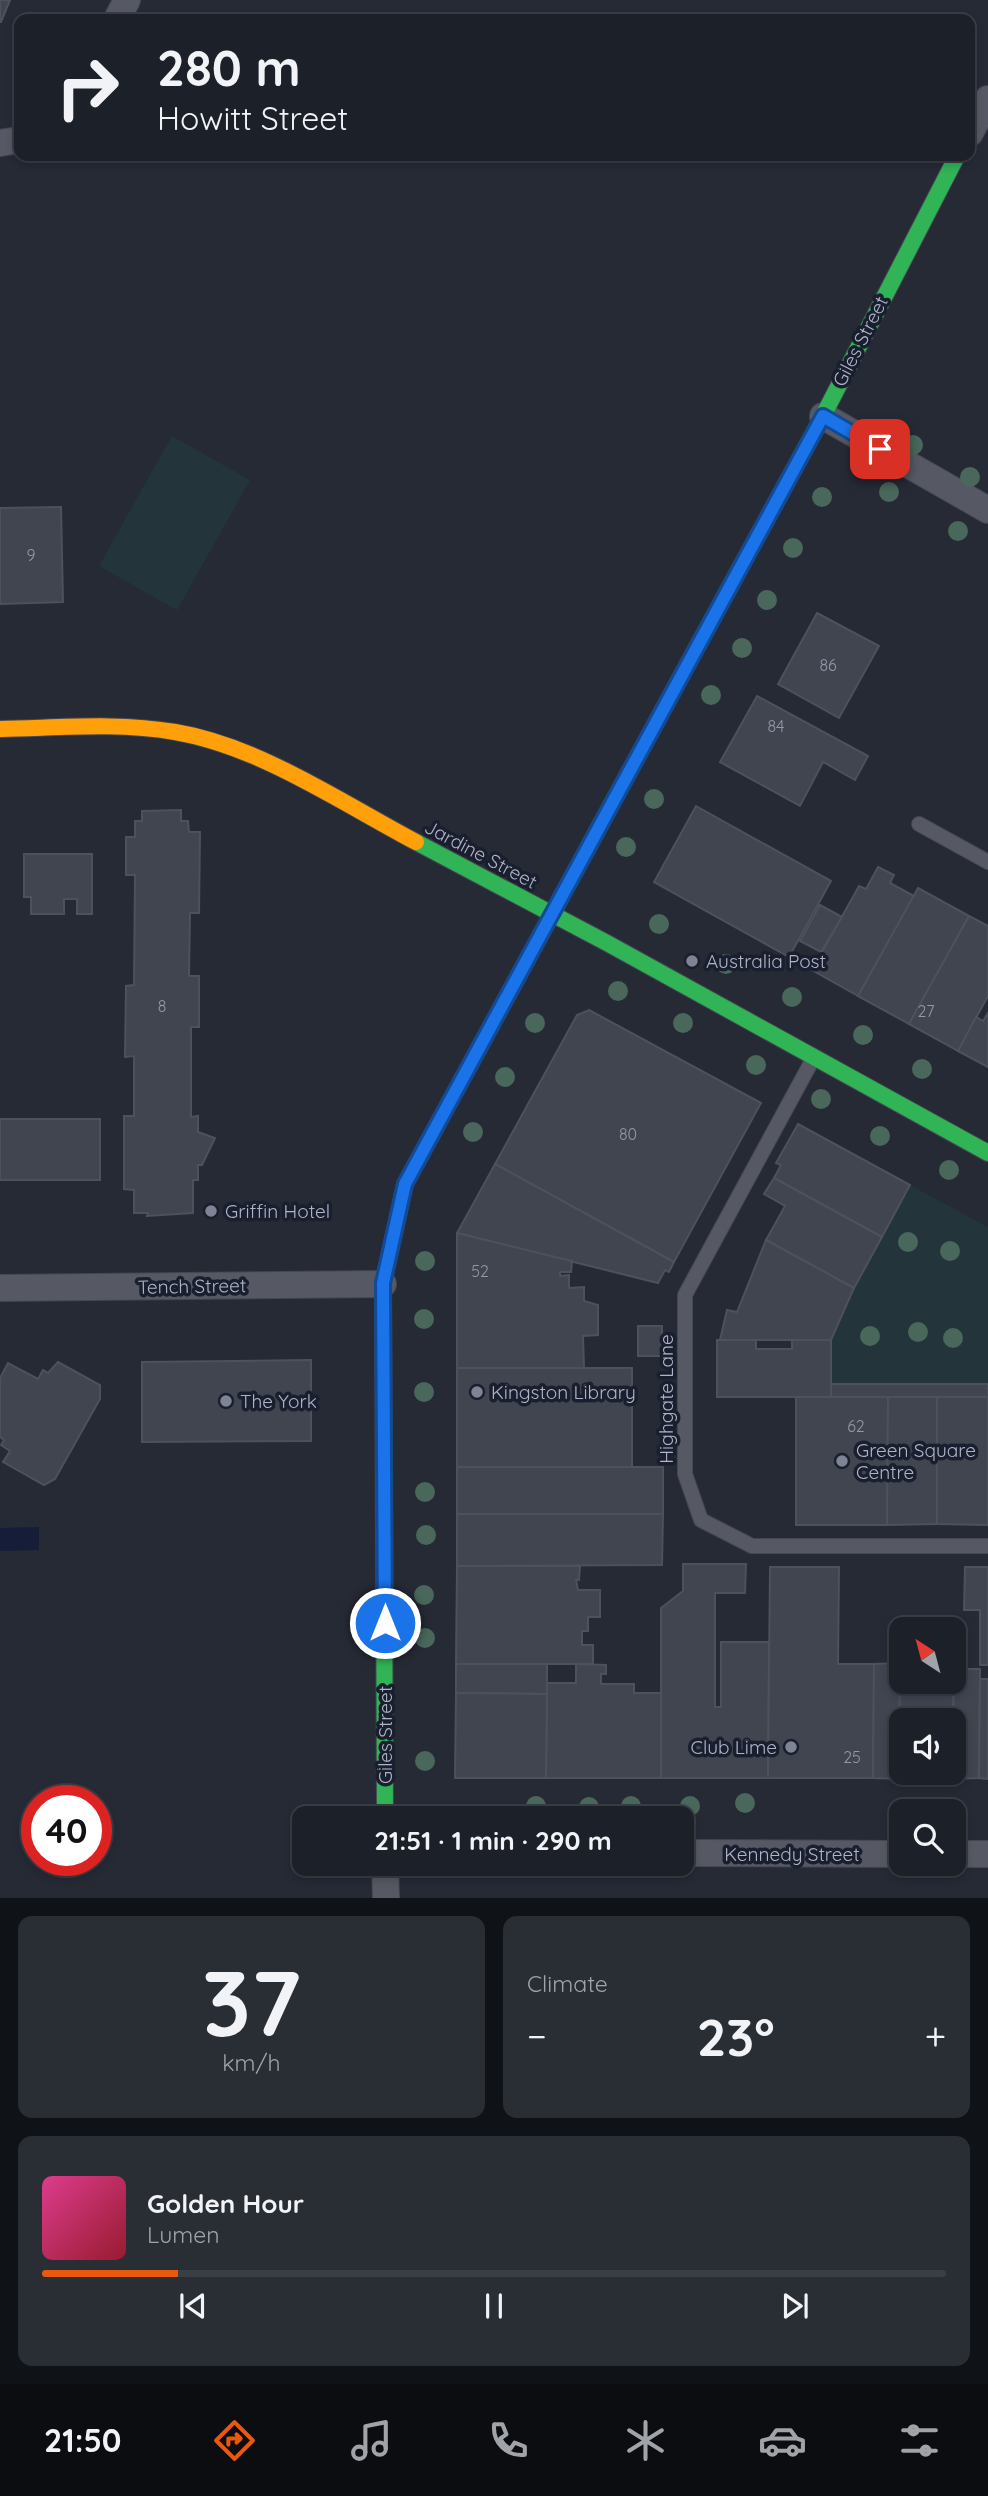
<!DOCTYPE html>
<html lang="en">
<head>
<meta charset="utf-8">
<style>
	body { margin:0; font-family:Quicksand,sans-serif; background:#292d34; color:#f1f3f6; height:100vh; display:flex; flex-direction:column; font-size:26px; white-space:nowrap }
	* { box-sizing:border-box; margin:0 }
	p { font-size:23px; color:#a0a3a8 }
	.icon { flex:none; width:38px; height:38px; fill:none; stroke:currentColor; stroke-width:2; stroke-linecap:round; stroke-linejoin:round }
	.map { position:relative; height:1898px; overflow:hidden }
	.drawer { display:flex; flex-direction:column; gap:18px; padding:18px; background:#0f1216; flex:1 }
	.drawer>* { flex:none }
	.guide { position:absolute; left:14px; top:14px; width:961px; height:147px; border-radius:14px; box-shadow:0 4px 10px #0003,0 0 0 2px #3a3e45; background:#1c2028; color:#f1f3f6; overflow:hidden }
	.needle { width:46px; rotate:324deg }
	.fabs { position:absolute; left:889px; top:1617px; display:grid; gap:14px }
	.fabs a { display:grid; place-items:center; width:77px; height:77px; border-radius:14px; background:#1c2028; box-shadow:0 4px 10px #0003,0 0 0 2px #3a3e45; font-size:35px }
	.speed { position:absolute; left:21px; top:1785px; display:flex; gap:14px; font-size:35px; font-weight:700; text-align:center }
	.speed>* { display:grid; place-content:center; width:91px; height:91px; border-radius:50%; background:#1c2028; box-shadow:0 4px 10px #0003,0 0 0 2px #3a3e45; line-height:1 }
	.speed .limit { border:10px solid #d22; background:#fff; color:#111 }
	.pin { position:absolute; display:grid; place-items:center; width:60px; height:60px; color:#fff; margin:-30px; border-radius:14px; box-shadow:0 4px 10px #0006 }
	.me { position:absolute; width:77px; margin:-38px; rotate:0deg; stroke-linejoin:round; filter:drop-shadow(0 0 5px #0008) }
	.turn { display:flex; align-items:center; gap:24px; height:147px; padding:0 28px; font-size:32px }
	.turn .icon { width:91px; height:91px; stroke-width:2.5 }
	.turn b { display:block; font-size:49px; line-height:60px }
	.big { font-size:52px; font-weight:700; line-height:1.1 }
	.drawer .card { flex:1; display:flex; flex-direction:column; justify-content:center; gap:10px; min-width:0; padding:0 24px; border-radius:14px; background:#292d34 }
	.drawer .dial { align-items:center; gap:0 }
	.dial b { font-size:91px; line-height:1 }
	.song { display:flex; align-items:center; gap:21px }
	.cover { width:84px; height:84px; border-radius:10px; background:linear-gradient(135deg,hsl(330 70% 55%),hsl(350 70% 35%)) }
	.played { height:7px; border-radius:4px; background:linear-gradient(90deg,#ea580c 15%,#3a3e45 15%) }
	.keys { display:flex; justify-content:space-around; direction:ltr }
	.heat { display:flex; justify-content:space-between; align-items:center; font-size:38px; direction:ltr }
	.drawer .tiles { flex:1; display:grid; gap:18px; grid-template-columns:1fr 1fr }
	.card:last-child { grid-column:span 2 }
	.trip { position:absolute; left:292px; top:1806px; width:402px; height:70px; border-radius:14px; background:#1c2028; box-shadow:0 4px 10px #0003,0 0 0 2px #3a3e45; font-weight:700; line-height:70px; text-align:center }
	.tabs { display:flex; height:112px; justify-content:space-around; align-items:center; background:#0b0d10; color:#a0a3a8 }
	.tabs .icon { width:49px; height:49px }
	.tabs .current { color:#ea580c }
	.tabs b { font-size:32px; color:#f1f3f6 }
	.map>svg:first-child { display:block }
</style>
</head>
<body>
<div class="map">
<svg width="988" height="1898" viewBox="0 0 988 1898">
	<rect width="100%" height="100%" fill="#262a35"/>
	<g fill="#23343b">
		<path d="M172,436l78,44 -73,130 -78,-44z"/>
		<path d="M910,1185l78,42v170h-157v-57l23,-52z"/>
	</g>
	<path fill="#151d38" d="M39,1527v23l-39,1v-23z"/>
	<g fill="#414550" stroke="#4e515d" stroke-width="2">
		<path d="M0,0h10l-9,22h-1z"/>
		<path d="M61,507l2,95 -63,2v-96z"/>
		<path d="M817,613l62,33 -40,72 -61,-34z"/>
		<path d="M757,696l111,60 -13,24 -32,-18 -23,44 -80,-44z"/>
		<path d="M696,806l135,75 -42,76 -135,-75z"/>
		<path d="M181,810v11h7l1,11h11l-1,81h-9l-1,63h10v51h-8v90l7,-1v16l17,6 -13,27h-4v15h-5v33l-46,3 1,-3h-14v-23l-10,-1v-73h10v-60l-9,1 1,-71 8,-1 1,-110h-9v-38h9v-16h7v-10z"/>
		<path d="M24,854h68v60h-15v-15h-13v15h-33v-17h-7z"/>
		<path d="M878,867l16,8 -4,8 24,13 -56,100 -46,-26 47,-84 7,3z"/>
		<path d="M918,888l51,28 -60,108 -51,-28z"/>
		<path d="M820,905l22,12 -21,35 -21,-11z"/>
		<path d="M969,916l19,10v70l-30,55 -49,-27z"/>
		<path d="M589,1010l172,93 -87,159 -179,-98 82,-149z"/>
		<path d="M988,1013v54l-30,-16 18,-34 7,4z"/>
		<rect x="0" y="1119" width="100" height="61"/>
		<path d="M798,1124l112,61 -28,52 -108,-59 7,-13 -5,-2z"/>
		<path d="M495,1164l179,98 -5,10 -4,-2 -7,13 -201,-50z"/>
		<path d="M774,1178l108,59 -28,51 -88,-48 19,-34 -21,-12z"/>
		<path d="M457,1233l115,28 -1,11h-11v4l9,-1v13l15,-1v14l14,4v30l-15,1 1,32h-127z"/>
		<path d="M766,1240l88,48 -23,52h-111l7,-30 10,2z"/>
		<rect x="638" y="1326" width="24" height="30"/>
		<path d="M717,1340h39v9h36v-9h39v57h-114z"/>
		<path d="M311,1360v81l-169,1v-80z"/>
		<path d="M58,1362l42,23v14l-45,80 -11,6 -41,-23 7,-11 -9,-6 3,-5 -4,-3v-59l8,-15 30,16 5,-9 5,3z"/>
		<rect x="457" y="1368" width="175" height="99"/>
		<rect x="831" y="1384" width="157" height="13"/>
		<path d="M796,1397h92l-1,128h-91z"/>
		<path d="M888,1397h49v127l-50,1z"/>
		<path d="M937,1397h51v128l-51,-1z"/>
		<rect x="457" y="1467" width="206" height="47"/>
		<path d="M457,1514h206l-1,51 -205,1z"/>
		<path d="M683,1564h63l-1,29h-30v114h6v-65h48l-1,136h-107v-170l22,-17z"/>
		<path d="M457,1566h123l-1,14h-3l2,10h22v27h-12v14h-6v14h11v19h-137z"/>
		<path d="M770,1567h69l-1,97h36l-1,114h-105z"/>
		<path d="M965,1567h23v98h-8v-55h-16z"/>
		<path d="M900,1663l-1,116 -26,-1 1,-114z"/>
		<path d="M456,1664h91v30l-91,-1z"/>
		<path d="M576,1664l30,1v9h-5v10h33v9h27v85h-115l1,-95h29z"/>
		<path d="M900,1669l1,13h52v38h-52v53h52v6h-54z"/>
		<path d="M954,1669h26l-1,109 -26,1z"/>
		<path d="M980,1679h8v100l-9,-1z"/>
		<path d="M456,1693l91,1 -1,84h-91z"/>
	</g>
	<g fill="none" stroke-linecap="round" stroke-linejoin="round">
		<g stroke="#434752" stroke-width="16">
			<g id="lane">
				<path d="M919,824l69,38"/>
				<path d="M813,1059l-128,236v179l16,46 51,26h236"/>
			</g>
		</g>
		<g stroke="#434752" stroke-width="28">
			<g id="street">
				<path d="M117,19l10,-19"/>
				<path d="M970,133l18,-34"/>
				<path d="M0,143l19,-3"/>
				<path d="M823,416l165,94"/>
				<path d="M0,1288l383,-4"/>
				<path d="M682,1853l219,1"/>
				<path d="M954,1854h34"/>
				<path d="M385,1864l1,34"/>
			</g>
		</g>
		<g stroke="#434752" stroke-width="18">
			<g id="fast">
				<path d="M697,647l126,-231 134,-260"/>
				<path d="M416,842l191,101 381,210"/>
				<path d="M385,1818l-2,-534 22,-100 97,-178"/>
			</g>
		</g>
		<g stroke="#434752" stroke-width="18">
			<g id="slow">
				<path d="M0,729c58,-1 117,-7 175,3 84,14 167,71 241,110"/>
				<path d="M502,1006l195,-359"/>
			</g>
		</g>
		<use href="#lane" stroke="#565963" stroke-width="14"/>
		<use href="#street" stroke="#565963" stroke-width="26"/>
		<use href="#fast" stroke="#30b455" stroke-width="16"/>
		<use href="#slow" stroke="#ff9f0a" stroke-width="16"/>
	</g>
	<g fill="#49675b">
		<circle cx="913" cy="445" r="10"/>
		<circle cx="970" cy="477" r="10"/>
		<circle cx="889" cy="492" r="10"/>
		<circle cx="822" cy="497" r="10"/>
		<circle cx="958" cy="531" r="10"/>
		<circle cx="793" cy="548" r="10"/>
		<circle cx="767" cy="600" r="10"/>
		<circle cx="742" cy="648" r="10"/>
		<circle cx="711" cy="695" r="10"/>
		<circle cx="654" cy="799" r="10"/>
		<circle cx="626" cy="847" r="10"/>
		<circle cx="659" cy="924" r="10"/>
		<circle cx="726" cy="964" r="10"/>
		<circle cx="618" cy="991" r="10"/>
		<circle cx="792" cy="997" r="10"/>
		<circle cx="535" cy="1023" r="10"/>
		<circle cx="683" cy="1023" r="10"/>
		<circle cx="863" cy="1035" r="10"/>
		<circle cx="756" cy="1065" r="10"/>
		<circle cx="922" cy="1069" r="10"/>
		<circle cx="505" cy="1077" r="10"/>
		<circle cx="821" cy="1099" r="10"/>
		<circle cx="473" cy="1132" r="10"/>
		<circle cx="880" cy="1136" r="10"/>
		<circle cx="949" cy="1170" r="10"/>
		<circle cx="908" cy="1242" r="10"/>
		<circle cx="950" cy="1251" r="10"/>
		<circle cx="425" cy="1261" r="10"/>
		<circle cx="424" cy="1319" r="10"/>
		<circle cx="918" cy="1332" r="10"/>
		<circle cx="870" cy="1336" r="10"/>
		<circle cx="953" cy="1338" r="10"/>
		<circle cx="424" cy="1392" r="10"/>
		<circle cx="425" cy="1492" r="10"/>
		<circle cx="426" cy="1535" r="10"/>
		<circle cx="424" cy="1595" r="10"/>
		<circle cx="425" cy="1638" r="10"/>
		<circle cx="425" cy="1761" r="10"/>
		<circle cx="745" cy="1803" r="10"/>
		<circle cx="536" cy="1806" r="10"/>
		<circle cx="631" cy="1806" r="10"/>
		<circle cx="690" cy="1806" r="10"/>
		<circle cx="589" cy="1807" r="10"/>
	</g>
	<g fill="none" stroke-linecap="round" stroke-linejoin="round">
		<g stroke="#114b97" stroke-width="18">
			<path id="route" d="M385,1623l-2,-340 22,-99 418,-768 57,33"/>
		</g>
		<use href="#route" stroke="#1a73e8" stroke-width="12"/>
	</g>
	<g fill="#7f8494" stroke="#1a1f2f" stroke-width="2.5">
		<circle cx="692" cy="961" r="7"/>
		<circle cx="211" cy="1211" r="7"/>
		<circle cx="477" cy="1392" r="7"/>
		<circle cx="226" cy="1401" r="7"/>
		<circle cx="842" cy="1461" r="7"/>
		<circle cx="791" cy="1747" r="7"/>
	</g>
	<g text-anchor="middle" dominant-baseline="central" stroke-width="7" stroke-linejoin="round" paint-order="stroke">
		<g font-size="16" fill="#9498a9">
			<text x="31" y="555">9</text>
			<text x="828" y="665">86</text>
			<text x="776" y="726">84</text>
			<text x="162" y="1006">8</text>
			<text x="926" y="1011">27</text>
			<text x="628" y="1134">80</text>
			<text x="480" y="1271">52</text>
			<text x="856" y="1426">62</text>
			<text x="852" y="1757">25</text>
		</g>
		<g font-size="19" fill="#afb4c7" stroke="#1a1f2f">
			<text transform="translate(860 341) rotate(-63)">Giles Street</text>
			<text transform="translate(481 854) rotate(28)">Jardine Street</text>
			<text transform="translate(192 1286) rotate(-1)">Tench Street</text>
			<text transform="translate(666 1399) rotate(-90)">Highgate Lane</text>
			<text transform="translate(385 1735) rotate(-90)">Giles Street</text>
			<text x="792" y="1854">Kennedy Street</text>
		</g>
		<g font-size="19" fill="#afb4c7" stroke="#1a1f2f" text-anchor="start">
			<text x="706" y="961">Australia Post</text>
			<text x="225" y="1211">Griffin Hotel</text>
			<text x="491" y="1392">Kingston Library</text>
			<text x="240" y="1401">The York</text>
			<text x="856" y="1450">Green Square<tspan x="856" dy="22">Centre</tspan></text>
			<text x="777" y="1747" text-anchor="end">Club Lime</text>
		</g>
	</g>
</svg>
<div class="fabs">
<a><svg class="needle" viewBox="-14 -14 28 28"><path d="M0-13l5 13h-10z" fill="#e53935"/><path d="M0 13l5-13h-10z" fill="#a0a3a8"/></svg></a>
<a><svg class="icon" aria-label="sound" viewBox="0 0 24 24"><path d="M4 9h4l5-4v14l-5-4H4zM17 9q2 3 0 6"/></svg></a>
<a><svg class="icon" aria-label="search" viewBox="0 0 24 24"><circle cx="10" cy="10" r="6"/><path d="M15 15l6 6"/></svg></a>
</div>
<div class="speed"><div class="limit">40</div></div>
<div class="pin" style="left:880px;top:449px;background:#d93025"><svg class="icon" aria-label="arrive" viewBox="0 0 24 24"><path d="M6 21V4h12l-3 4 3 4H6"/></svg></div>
<svg class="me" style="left:385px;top:1623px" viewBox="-20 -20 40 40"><circle r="17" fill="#1a73e8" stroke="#fff" stroke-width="3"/><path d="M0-11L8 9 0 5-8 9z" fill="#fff"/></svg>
<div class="trip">21:51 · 1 min · 290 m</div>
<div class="guide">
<div class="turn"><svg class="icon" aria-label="right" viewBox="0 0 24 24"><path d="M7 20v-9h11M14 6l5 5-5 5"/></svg><div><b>280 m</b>Howitt Street</div></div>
</div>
</div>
<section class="drawer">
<div class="tiles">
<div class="card dial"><b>37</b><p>km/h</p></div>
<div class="card"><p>Climate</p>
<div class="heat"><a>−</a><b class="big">23°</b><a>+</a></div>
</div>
<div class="card">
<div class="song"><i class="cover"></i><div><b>Golden Hour</b><p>Lumen</p></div></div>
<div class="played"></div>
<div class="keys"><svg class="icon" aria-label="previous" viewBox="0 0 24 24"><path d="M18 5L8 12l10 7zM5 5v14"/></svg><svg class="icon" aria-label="pause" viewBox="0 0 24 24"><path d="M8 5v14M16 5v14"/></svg><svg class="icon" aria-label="next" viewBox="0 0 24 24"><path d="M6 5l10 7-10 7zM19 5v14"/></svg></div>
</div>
</div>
</section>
<nav class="tabs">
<b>21:50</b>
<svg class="icon current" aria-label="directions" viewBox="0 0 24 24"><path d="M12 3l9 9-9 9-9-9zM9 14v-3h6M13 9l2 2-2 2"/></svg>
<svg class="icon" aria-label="music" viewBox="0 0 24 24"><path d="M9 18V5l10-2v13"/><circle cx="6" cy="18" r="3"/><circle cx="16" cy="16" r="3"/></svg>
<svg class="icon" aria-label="phone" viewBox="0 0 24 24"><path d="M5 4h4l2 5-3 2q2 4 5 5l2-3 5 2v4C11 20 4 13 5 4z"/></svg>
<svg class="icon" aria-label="climate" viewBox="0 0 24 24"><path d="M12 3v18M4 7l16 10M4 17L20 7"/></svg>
<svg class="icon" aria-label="car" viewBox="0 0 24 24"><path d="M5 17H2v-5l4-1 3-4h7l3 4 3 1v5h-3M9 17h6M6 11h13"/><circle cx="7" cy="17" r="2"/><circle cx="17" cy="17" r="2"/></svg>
<svg class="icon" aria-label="filters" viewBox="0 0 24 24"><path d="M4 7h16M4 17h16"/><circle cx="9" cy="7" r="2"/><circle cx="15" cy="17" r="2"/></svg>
</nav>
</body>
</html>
